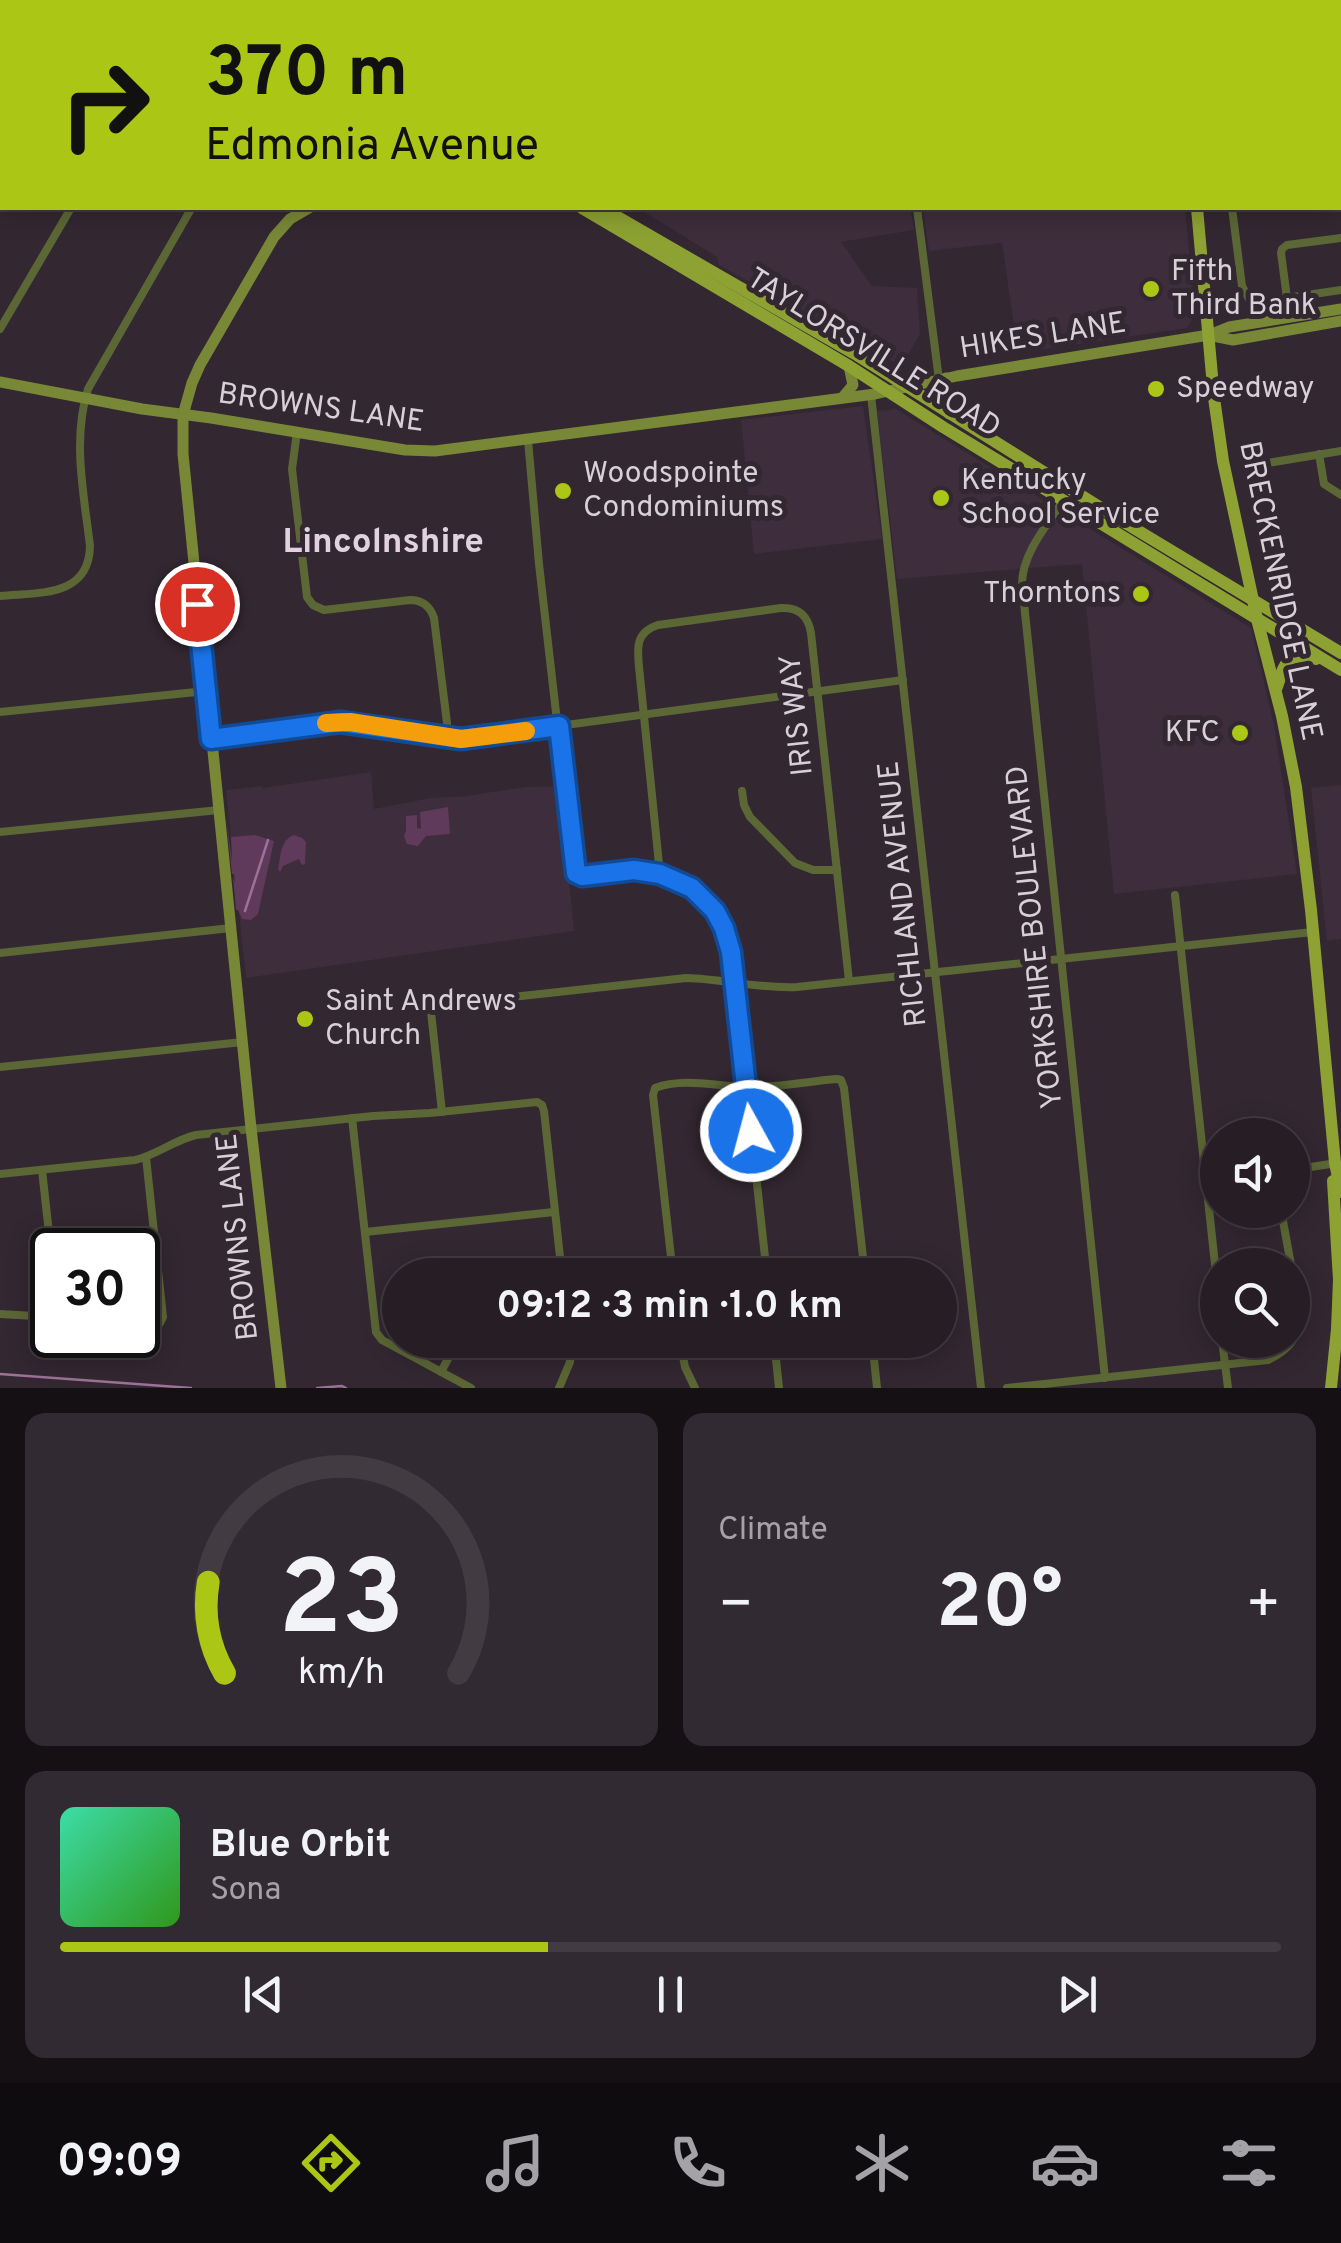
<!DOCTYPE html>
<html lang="en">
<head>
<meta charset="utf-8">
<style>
	body { margin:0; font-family:Overpass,sans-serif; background:#322a32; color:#f1f3f6; height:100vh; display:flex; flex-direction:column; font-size:38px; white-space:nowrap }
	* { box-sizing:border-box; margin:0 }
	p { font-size:32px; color:#a4a2a7 }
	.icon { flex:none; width:55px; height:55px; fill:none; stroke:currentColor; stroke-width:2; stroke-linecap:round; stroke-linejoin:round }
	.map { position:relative; height:1388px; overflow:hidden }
	.details { display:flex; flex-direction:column; gap:25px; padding:25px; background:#151014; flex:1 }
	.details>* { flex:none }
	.hud { position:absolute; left:0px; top:0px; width:1342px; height:210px; box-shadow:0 5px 25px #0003,0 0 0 2px #423b42; background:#abc615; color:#111; overflow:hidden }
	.controls { position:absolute; left:1200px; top:1118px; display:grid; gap:20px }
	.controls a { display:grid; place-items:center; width:110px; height:110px; border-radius:50%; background:#261d25; box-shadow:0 5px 25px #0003,0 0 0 2px #423b42; font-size:50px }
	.speed { position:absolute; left:30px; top:1228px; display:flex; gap:20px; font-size:50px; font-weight:700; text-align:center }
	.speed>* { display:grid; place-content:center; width:130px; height:130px; border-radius:50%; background:#261d25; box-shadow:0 5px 25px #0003,0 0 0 2px #423b42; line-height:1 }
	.speed .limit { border:5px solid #111; border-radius:15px; background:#fff; color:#111 }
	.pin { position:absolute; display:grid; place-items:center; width:85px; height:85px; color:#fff; margin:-42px; border:5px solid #fff; border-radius:50%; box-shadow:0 2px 10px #0007 }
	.me { position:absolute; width:110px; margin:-55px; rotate:353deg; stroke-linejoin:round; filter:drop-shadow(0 0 8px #0008) }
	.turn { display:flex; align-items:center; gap:35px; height:210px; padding:0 40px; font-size:45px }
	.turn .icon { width:130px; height:130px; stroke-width:2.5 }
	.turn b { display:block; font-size:70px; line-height:85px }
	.big { font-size:75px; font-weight:700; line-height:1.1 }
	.details .card { flex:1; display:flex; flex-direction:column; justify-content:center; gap:15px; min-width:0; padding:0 35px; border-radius:20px; background:#322a32 }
	.details .dial { align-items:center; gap:0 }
	.dial svg { height:260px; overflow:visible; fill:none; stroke:#423b42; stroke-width:7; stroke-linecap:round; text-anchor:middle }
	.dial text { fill:#f1f3f6; stroke:none }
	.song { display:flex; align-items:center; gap:30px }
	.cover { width:120px; height:120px; border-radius:15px; background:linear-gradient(135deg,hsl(160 70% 55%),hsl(110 70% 35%)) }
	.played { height:10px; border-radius:5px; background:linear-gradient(90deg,#abc615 40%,#423b42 40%) }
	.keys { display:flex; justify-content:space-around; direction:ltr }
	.heat { display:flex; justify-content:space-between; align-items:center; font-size:55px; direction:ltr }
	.details .tiles { flex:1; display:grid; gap:25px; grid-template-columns:1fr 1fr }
	.card:last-child { grid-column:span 2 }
	.trip { position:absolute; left:382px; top:1258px; width:575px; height:100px; border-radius:50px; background:#261d25; box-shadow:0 5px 25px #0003,0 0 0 2px #423b42; font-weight:700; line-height:100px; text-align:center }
	.menu { display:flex; height:160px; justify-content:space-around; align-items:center; background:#0f0c0f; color:#a4a2a7 }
	.menu .icon { width:70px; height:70px }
	.menu .on { color:#abc615 }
	.menu b { font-size:45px; color:#f1f3f6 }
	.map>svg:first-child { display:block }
</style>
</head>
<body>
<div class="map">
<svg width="1341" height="1388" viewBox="0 0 1341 1388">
	<rect width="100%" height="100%" fill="#332731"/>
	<g fill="#3e2d3c">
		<path d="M1016,0h215l-2,2h-213z"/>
		<path d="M638,208h272l4,22 -73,12 31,44 45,2 3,46 -19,33 -69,-42 -16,-6 -97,-54 -2,-8z"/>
		<path d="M923,208h262l10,107 -8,13 -169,25 -16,-110 -73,8z"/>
		<path d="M863,406l19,133 -128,15 -13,-134z"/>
		<path d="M896,409l355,219 23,97 23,149 -183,20 -32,-330 -185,15 -20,-168z"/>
		<path d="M371,772l3,37 56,-11 36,-2 59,-9 35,-1 14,145 -328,47 -20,-188 36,-4 1,2z"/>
		<path d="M1341,785v154l-14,2 -16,-153z"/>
	</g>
	<g fill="#5f3a5a">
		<path d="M448,807l2,27 -24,2 -8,10 -11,-2 -3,-8 2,-6v-14l11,-1v13l4,1 -1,-17z"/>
		<path d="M226,817l6,44 -1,-24 24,-2 19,6 -16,73 -7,6 -9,-1 -4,-9h-2l-3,-33 2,5 -1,-8h-2z"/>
		<path d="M294,835l8,3 4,4 -1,22 -3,1 -3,-6 -16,7 -3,6 -2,-3c3,-13 2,-29 16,-34z"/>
	</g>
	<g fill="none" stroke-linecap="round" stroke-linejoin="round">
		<g stroke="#9c7296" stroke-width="2.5">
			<path d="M245,911l23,-71"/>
			<path d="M0,1374l191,14"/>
			<path d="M317,1388l25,-2 4,2"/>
		</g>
		<g stroke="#5c6736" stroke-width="8">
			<path d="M835,0l5,2"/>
			<path d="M314,2l2,-2"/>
			<path d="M488,2l2,-2"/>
			<path d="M599,2l2,-2"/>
			<path d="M866,2l20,-2"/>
			<path d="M0,101l2,-5"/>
			<path d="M1340,184h1"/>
			<path d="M917,208l22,172"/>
			<path d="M1232,208l10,78 7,13 10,3 82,-12"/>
			<path d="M1287,298l-6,-45 1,-4 5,-4 54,-7"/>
			<path d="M0,329l71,-121"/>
			<path d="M871,395l110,993"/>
			<path d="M297,432l-5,37 15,128 6,8 11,5 86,-10c12,0 20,6 24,18l13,105 -1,15"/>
			<path d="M528,440l11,124 35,306 6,5c20,-1 41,-6 62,-4 39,2 74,28 86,67 4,15 5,31 7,46l32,291"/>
			<path d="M1319,454l5,30 17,11"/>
			<path d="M1268,463l73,-12"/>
			<path d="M1063,501c-16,24 -41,53 -41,83l83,794"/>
			<path d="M0,596c38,-4 89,2 90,-50 -6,-51 -18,-107 -2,-157l103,-180"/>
			<path d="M0,712l206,-21"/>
			<path d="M211,739l128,-18 122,18 442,-59"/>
			<path d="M742,791l2,14 6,12 45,46 18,7h24"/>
			<path d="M0,832l219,-22"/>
			<path d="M660,874l-21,-207c-2,-20 -3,-35 19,-42l123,-17c18,-1 27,8 30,25l38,348"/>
			<path d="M1175,895l43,397"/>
			<path d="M0,953l231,-25"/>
			<path d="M0,1067l243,-25"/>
			<path d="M442,1112l-11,-100 2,-4 7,-3 246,-27c38,1 73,11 111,9l516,-55"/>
			<path d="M352,1118l24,214 6,8 89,48"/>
			<path d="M42,1170l10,90"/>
			<path d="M1292,1173l12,-5 33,-5"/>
			<path d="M0,1174l135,-14c22,-5 39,-20 61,-25l177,-19 57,-3 107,-11 5,3 2,6 18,164"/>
			<path d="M1281,1210l10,55"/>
			<path d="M365,1232l189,-20"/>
			<path d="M673,1275l-20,-180 2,-7c30,-11 64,-1 95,-1 29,1 58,-6 87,-8l4,1 3,8 21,187"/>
			<path d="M0,1314l52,3"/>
			<path d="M138,1323h22l3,-6 -17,-160"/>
			<path d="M680,1340l5,27 10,21"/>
			<path d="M774,1340l5,48"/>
			<path d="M872,1340l5,48"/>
			<path d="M1222,1340l6,48"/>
			<path d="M441,1372l17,-32"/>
			<path d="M559,1388l11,-26v-22"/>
			<path d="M1007,1388l261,-28c43,-20 32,-51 24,-89"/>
		</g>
		<g stroke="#788836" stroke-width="11">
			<path d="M1213,336l20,4 108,-19"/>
			<path d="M946,378l-1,23 4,13"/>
			<path d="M0,382l142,27 69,9 194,32 30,1 440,-57 82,-18 252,-41 20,-8 112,-18"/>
			<path d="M843,397l10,-12 -4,-19"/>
			<path d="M281,1388l-30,-260 -68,-674v-39l9,-32 8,-18 74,-128 16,-18 19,-11"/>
		</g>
		<g stroke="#8da233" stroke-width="12">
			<path d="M220,0l5,2"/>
			<path d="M245,0l5,2"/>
			<path d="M1245,2l2,-2"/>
			<path d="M582,208l267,158 94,61 398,243"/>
			<path d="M602,208l253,146 262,164 224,135"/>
			<path d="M1197,208l17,190 9,63 34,158 25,97 14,71 15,123 24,253 6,29"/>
			<path d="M1277,687c8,-25 10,-36 39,-28"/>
			<path d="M1331,1388l6,-59 2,-49 -6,-99"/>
		</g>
	</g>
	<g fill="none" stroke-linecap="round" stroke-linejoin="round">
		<g stroke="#114b97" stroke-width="25">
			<path id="route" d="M197,604l14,135 129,-17 121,17 98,-13 17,147 6,3 52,-6 26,4 32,14 23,23 9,17 7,24 20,179"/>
		</g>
		<use href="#route" stroke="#1a73e8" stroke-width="18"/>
		<path stroke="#f59e0b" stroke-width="18" d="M326,723l24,-1 111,17 65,-8"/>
	</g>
	<g fill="#abc615" stroke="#332731" stroke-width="4">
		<circle cx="1151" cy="289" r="10"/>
		<circle cx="1156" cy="389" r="10"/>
		<circle cx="563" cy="491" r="10"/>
		<circle cx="941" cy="498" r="10"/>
		<circle cx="1141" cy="594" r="10"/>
		<circle cx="1240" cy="733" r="10"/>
		<circle cx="305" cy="1019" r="10"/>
	</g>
	<g text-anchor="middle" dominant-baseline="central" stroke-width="10" stroke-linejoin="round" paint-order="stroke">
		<g font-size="30" fill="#d7d0d6" stroke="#332731" text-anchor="start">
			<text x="1171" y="272">Fifth<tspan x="1171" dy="34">Third Bank</tspan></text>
			<text x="1176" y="389">Speedway</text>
			<text x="583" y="474">Woodspointe<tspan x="583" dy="34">Condominiums</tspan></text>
			<text x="961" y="481">Kentucky<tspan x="961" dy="34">School Service</tspan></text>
			<text x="1121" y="594" text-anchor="end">Thorntons</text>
			<text x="1220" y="733" text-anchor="end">KFC</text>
			<text x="325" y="1002">Saint Andrews<tspan x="325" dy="34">Church</tspan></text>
		</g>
		<g font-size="30" fill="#d7d0d6" stroke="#332731">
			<text transform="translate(1043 337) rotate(-9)">HIKES LANE</text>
			<text transform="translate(873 354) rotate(32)">TAYLORSVILLE ROAD</text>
			<text transform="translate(321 409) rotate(8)">BROWNS LANE</text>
			<text transform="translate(1279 591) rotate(78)">BRECKENRIDGE LANE</text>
			<text transform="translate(798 715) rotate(-96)">IRIS WAY</text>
			<text transform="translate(904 894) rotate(-96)">RICHLAND AVENUE</text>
			<text transform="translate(1036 937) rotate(-96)">YORKSHIRE BOULEVARD</text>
			<text transform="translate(239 1237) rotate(-96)">BROWNS LANE</text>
		</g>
		<g font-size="35" font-weight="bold" fill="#e2d2df" stroke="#332731">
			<text x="383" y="543">Lincolnshire</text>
		</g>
	</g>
</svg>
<div class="controls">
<a><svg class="icon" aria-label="sound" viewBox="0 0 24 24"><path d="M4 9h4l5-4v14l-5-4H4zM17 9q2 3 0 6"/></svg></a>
<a><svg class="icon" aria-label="search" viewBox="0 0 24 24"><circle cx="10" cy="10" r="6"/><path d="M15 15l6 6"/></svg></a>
</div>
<div class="speed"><div class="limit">30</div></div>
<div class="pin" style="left:197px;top:604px;background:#d93025"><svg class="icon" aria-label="arrive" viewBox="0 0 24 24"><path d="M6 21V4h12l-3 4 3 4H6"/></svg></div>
<svg class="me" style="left:751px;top:1131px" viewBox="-20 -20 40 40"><circle r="17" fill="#1a73e8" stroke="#fff" stroke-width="3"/><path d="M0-11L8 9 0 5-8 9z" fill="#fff"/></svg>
<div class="trip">09:12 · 3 min · 1.0 km</div>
<div class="hud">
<div class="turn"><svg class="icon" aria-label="right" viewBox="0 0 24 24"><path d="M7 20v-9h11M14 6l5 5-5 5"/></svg><div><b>370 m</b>Edmonia Avenue</div></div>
</div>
</div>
<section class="details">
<div class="tiles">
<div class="card dial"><svg viewBox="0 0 100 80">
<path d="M14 69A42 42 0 1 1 86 69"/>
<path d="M14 69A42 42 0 0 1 9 41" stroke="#abc615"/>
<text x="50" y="56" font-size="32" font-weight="700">23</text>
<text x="50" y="72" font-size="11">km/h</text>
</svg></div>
<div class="card"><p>Climate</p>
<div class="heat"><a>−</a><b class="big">20°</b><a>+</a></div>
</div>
<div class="card">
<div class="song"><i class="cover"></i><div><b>Blue Orbit</b><p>Sona</p></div></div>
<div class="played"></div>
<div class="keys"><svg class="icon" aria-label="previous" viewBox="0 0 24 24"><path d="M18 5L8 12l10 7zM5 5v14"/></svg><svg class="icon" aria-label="pause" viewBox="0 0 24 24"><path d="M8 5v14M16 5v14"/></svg><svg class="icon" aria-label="next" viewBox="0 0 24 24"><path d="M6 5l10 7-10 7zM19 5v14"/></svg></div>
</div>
</div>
</section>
<nav class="menu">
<b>09:09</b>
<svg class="icon on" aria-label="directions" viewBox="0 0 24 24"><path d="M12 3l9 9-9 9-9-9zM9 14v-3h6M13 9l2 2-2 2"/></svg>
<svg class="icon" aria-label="music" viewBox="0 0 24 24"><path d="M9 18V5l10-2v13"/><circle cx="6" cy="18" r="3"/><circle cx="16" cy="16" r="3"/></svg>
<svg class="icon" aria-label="phone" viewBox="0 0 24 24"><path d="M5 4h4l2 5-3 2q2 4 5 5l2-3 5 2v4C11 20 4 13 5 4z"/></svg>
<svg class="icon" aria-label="climate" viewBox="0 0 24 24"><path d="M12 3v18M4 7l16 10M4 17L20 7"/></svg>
<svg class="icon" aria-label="car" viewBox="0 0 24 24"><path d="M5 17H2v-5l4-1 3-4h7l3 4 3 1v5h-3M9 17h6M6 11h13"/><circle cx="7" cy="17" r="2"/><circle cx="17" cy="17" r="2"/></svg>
<svg class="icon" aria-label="filters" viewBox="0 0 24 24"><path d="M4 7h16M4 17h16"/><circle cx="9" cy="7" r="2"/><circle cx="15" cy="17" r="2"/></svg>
</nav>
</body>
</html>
